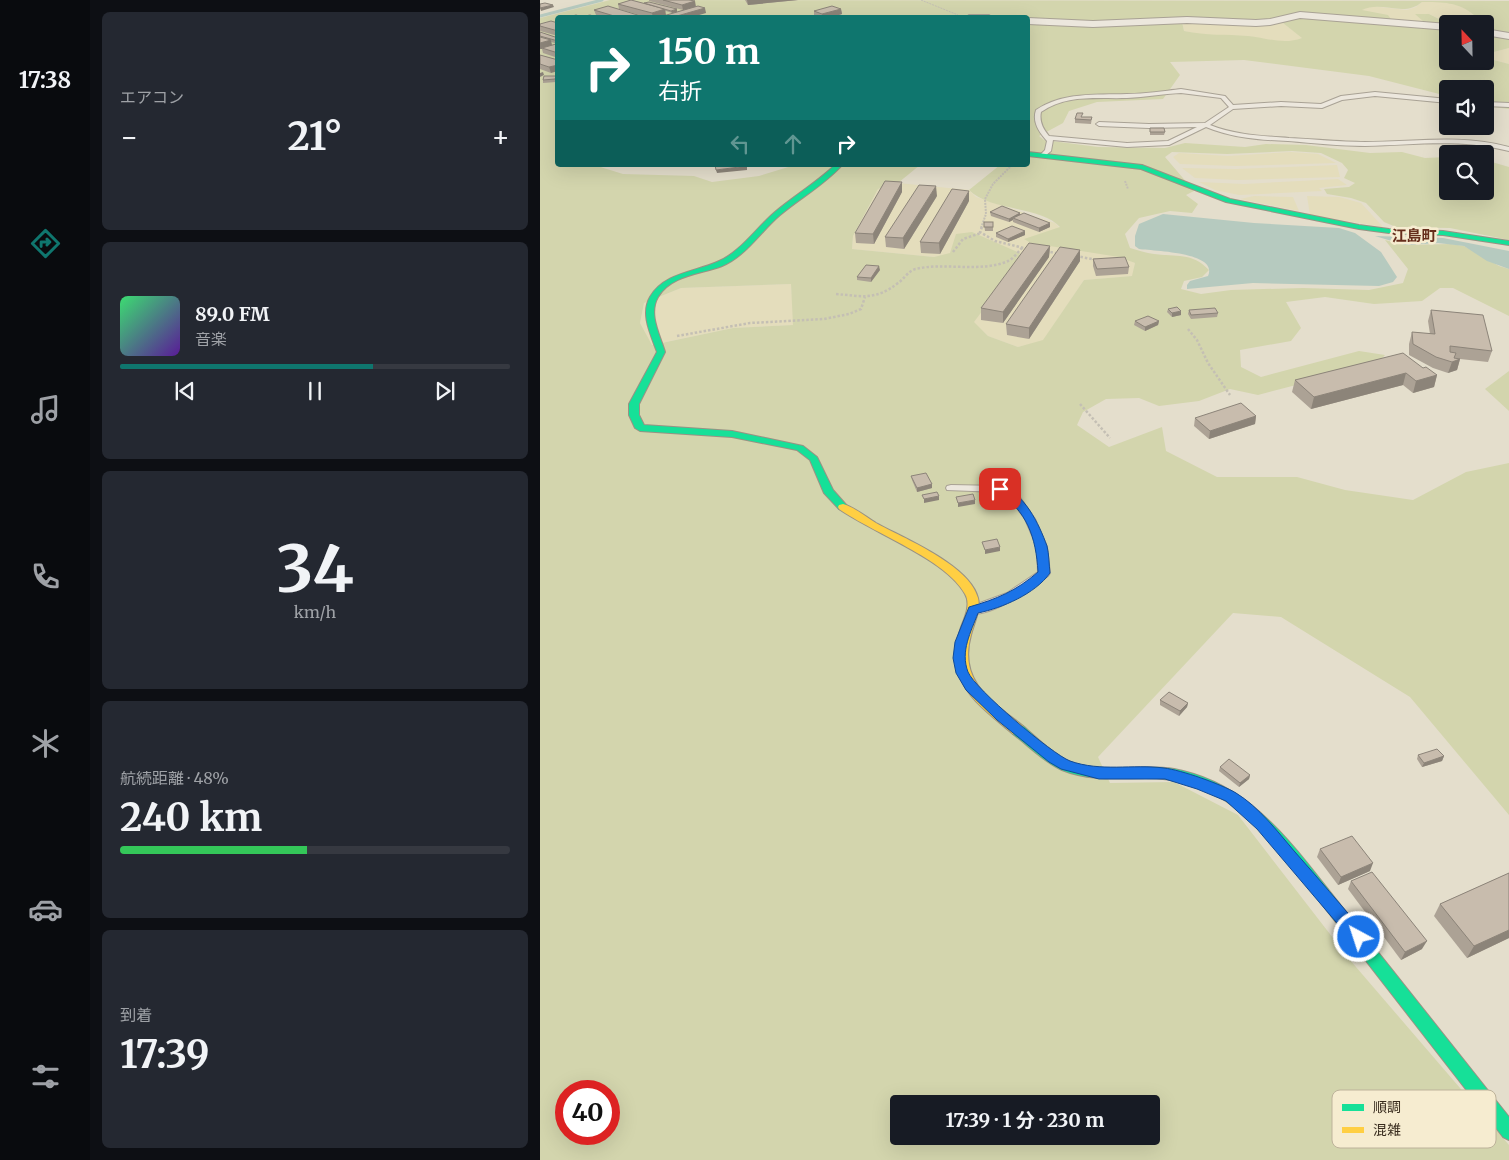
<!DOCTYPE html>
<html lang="ja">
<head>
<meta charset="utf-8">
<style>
	body { margin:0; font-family:Merriweather,"Noto Sans JP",serif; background:#242831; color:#f1f3f6; height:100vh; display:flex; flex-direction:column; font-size:19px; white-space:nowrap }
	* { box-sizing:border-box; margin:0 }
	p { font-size:16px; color:#9ea1a6 }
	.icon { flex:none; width:28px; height:28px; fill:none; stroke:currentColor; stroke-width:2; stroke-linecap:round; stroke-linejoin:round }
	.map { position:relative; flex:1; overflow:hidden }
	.details { display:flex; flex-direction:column; gap:12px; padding:12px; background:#0d0f14; width:450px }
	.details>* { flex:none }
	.banner { position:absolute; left:15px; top:15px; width:475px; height:152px; border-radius:5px; box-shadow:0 5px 20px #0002; background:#0f766e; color:#fff; overflow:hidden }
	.needle { width:32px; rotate:338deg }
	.buttons { position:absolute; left:899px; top:15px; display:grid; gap:10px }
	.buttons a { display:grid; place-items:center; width:55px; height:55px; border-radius:5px; background:#171b24; box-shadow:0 5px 20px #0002; font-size:25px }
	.speed { position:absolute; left:15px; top:1080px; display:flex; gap:10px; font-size:25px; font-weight:700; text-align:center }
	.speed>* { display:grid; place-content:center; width:65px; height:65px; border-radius:50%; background:#171b24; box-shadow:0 5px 20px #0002; line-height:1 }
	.speed .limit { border:8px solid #d22; background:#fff; color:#111 }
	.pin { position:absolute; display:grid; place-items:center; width:42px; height:42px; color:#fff; margin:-21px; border-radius:10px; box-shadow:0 2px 8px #0006 }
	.me { position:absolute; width:55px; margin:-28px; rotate:320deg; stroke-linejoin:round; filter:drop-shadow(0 0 4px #0008) }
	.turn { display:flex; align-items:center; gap:18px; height:105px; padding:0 20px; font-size:22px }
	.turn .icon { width:65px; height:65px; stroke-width:2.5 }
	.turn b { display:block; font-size:35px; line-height:42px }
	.lanes { display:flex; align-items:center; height:48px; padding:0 20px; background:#0003; justify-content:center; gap:25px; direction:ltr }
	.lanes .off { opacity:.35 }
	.big { font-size:38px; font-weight:700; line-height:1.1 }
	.details .widget { flex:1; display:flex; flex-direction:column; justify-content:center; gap:8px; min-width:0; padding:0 18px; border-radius:8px; background:#242831 }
	.details .dial { align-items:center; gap:0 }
	.dial b { font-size:65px; line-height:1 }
	.song { display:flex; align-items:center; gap:15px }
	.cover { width:60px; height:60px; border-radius:8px; background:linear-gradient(135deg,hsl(140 70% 55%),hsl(270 70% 35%)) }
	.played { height:5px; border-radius:2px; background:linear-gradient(90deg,#0f766e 65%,#363941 65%) }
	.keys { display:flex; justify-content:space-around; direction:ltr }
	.heat { display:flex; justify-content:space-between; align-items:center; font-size:28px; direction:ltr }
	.charge { height:8px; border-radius:4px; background:linear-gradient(90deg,#34c759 48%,#363941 0) }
	.trip { position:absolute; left:350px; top:1095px; width:270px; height:50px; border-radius:5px; background:#171b24; box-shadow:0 5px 20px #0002; font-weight:700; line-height:50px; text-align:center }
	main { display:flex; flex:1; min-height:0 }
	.tabs { display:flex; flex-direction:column; width:90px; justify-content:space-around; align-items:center; background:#090b0e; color:#9ea1a6 }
	.tabs .icon { width:35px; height:35px }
	.tabs .on { color:#0f766e }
	.tabs b { font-size:22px; color:#f1f3f6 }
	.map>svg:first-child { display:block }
</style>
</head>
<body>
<main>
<nav class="tabs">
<b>17:38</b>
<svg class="icon on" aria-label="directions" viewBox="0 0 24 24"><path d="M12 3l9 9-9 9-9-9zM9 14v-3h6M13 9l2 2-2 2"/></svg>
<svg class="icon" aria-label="music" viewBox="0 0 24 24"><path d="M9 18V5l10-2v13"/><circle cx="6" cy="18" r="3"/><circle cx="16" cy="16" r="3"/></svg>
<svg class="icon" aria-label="phone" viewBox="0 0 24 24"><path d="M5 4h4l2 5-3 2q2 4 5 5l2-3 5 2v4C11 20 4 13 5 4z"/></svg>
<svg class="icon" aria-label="climate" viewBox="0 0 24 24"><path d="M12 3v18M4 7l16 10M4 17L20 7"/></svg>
<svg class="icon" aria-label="car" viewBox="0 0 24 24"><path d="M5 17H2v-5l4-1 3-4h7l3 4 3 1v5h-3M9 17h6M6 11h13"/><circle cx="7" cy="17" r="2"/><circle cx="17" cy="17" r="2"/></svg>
<svg class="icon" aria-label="filters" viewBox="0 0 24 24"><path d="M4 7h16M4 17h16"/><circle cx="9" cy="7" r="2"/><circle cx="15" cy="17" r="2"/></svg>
</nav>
<section class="details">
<div class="widget"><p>エアコン</p>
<div class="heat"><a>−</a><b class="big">21°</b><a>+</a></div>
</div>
<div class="widget">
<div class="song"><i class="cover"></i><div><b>89.0 FM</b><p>音楽</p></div></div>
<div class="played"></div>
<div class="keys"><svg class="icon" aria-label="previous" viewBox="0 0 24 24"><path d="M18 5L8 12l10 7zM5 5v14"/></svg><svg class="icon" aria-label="pause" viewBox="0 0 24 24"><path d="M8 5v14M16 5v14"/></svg><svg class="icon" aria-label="next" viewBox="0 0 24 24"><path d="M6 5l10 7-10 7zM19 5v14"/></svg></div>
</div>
<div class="widget dial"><b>34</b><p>km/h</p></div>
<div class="widget"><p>航続距離 · 48%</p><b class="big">240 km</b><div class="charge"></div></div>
<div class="widget"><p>到着</p><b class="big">17:39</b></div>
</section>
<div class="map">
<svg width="969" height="1160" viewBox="0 0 969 1160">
	<rect width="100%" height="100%" fill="#e4decc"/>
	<g fill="#e4ddbc">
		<path d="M882,2h25l18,6 10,7 -10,5 11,4h-27l-20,-10h-13l9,8h-33l-31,-12 10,-4 36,4 9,-3z"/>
		<path d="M642,21l56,5 45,-3 20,15 -14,5 -43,-7h-41l-21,-5z"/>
		<path d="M969,48v16l-19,-5 -4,-5z"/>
		<path d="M751,152l27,2 18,9 -100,3 -56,-2 -7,-7 6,-4 49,3z"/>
		<path d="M797,165l3,12 -102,3 -43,-2 -13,-10 54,1z"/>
		<path d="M798,179l9,6 -28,3 3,3 -83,4 -24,-5 -16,-8 45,2z"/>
		<path d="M358,183l71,7 7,7 79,26 5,5 75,35 -2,13 -49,4 -41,61 -25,6 -30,-11 -15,-14 -23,-68 -16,3 -82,-8 1,-13 25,-47z"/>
		<path d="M714,196l39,1 6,14 -59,-12z"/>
		<path d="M767,196l32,1 22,6 22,24 -73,-12z"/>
		<path d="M251,284l3,41 -61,3 -82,17 -11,-22 4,-20 37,-15z"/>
	</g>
	<g fill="#d3d5ad" fill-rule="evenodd">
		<path d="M70,0l899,1v47l-23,6 4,5 19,5v45l-24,-3v-17h-37l-1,7 -78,-20 -125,-16 -74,2 10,13 -17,24 -66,3 -28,9 -6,12 -24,13 5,4 54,7 67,1 20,-5 60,4 21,-3 40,1 64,8 32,-1 23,6 22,-1 1,34h37v-31l24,7v73l-59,-12 -54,-1 -12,-5 -18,-19 -15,-5 -24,-4 -3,-5 25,-2 6,-4 -11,-5 4,-8 -6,-7 -21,-10 -29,-2 -65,3 -55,-2 -7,5 29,34 -8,4 12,9 -6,9 -22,-2 -31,7 -14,16 5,14c8,2 16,5 24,6 22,3 38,-2 55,16l-7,7 -18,4 -3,8 20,5 30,-4 72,-2 66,2 34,-7 5,-14 -23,-29 20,5 46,-1 13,2 35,20 10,3v47l-56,-28h-13l-18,13 -48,3 -49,-7 -39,5 15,26 -10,13 -51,9 1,17 20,10 98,-26 26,4 -8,9 -119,31 -28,-6 -31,12 -40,5 -20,-8 -33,1 -23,13 -6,13 32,22 53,-20 4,24 51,26h80l48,13 68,10 53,-28 43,-9v352l-99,-118 -129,-80 -48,-4 -135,144 12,26 64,-1 64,33 112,145 159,185v15h-969v-1142zM882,2c20,0 37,0 52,13l-10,5 12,4h9v3l5,1 -5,3v30h-37l-1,-26 -10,-6 12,-5 -20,-10h-14l9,8h-31l-5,-7 -26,-5c20,-10 42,8 60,-8zM18,18h470v147h-28l-31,25c20,21 72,16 91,37l-36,12 7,4 88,14 16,6 -3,13 -48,4 -41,60 -25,7 -30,-11 -14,-14 50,-67 -52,-23 -16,2 -6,19 -16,4 -82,-8 1,-13 25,-47 20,-6 22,-18h-125l-36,11 -47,6 -18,-6 -71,-2 -29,-9h-36zM642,22l56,4 45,-3 19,15c-18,7 -35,0 -54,-2 -23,-2 -41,0 -64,-5zM251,284l2,41 -60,3 -81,17 -12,-22 4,-20 37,-15zM26,1091h43v43h-43zM359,1104h252v32h-252z"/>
		<path d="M969,371v40l-24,-22z"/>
	</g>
	<g fill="#b6cabf">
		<path d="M623,214l91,9 85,5 16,5 26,19 16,25 -4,5 -14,4 -126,-3 -66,6v-4l3,-4 18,-5c11,-24 -55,-25 -69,-27l-4,-3v-10l4,-12z"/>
		<path d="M835,236l68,2 66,13v18l-22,-8 -23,-15 -26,-3 -33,2z"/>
	</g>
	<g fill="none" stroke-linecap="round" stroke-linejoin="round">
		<path stroke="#b6cabf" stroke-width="3" d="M0,16l62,-16"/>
		<g stroke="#a9a295" stroke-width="2">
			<g id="lane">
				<path d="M641,89l44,7 8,9 48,-3 40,2 20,-8 34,-4 73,7v4l-73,-7 -33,4 -20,8 -41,-2 -48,3 -23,16c25,10 53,11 79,13 25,1 51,4 76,4 50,0 95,-8 144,5v4c-51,-13 -93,-6 -144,-5 -26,0 -51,-3 -77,-5 -27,-1 -56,-3 -82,-14l-37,18 -42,2 -74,-7 -2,11 -6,5 -5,-1 5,-5 2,-9c-8,-9 -15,-19 -11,-31 27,-18 59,-15 91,-16 18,0 36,-3 54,-5zM641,93l40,5 8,9 -24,16 -56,1 -50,-2 -3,2 3,2 50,2 48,-1 -29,14 -41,2 -78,-7c-6,-7 -10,-15 -8,-24 26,-18 56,-13 86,-14 18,-1 36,-4 54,-5z"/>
				<path d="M945,102l24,1v4l-24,-1z"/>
				<path d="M411,485l49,1 19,10 16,23 12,28 3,26 -2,3c-15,12 -60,43 -79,37l-2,-3 2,-3 38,-14 31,-21 -1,-25 -12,-28 -14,-19 -13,-8 -51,-2 -1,-2 1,-2z"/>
			</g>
		</g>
		<g stroke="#a9a295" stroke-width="2">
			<g id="street">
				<path d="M760,12l148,12v6l-148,-12 -30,7 -14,1 -69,-3 -94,4 -65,-3v-6l65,3 94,-4 69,3 14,-1z"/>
				<path d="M429,15h20l4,3h-28z"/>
				<path d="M945,29l24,4v6l-24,-4z"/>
			</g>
		</g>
		<g stroke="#999284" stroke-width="2">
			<g id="fast">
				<path d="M488,152l114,13 88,34 129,26 30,4 54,2 66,10v4l-66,-10 -54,-2 -30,-4 -133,-27 -85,-33 -113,-13z"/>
				<path d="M295,165h7c-18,20 -42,33 -62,50 -19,16 -34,41 -58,51 -21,8 -51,9 -64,31 -10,17 2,38 7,55l-26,52v11l5,10 88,6 71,15 14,11 16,33 15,17 -5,3 -4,-1 -15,-16 -14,-33 -13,-10 -65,-13 -92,-6 -5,-3 -6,-13v-11l28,-52c-6,-17 -17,-38 -7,-55 14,-24 44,-25 67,-35 23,-9 39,-34 58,-50 19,-16 41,-29 60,-47z"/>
				<path d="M478,725l5,1c14,12 28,27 45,35 33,14 72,2 106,8 59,11 98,50 134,95l201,253v23l-6,-3 -217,-279c-38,-46 -77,-80 -140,-80 -28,0 -57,3 -84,-8 -18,-8 -33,-24 -49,-36l-1,-4 1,-4z"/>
			</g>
		</g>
		<g stroke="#999284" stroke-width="2">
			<path id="slow" d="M303,504c11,3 23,13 33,19 27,15 94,42 102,75 3,12 -4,25 -7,37 -13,46 20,66 52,91l1,4 -1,4 -5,1 -5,-1c-37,-31 -70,-53 -52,-107 4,-10 10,-23 4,-33 -19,-35 -92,-61 -126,-85l-1,-2 1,-2z"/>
		</g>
		<path stroke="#c4bfb4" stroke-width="1" stroke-dasharray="2 1" stroke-linecap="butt" d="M381,0l37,15"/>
		<g stroke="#c4bfb4" stroke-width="2" stroke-dasharray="2 1" stroke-linecap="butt">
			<path d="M585,181l3,8"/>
			<path d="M441,228l5,-14 -1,-15 8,-15 19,-19"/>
		</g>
		<g stroke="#c4bfb4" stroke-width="2.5" stroke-dasharray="2.5 2" stroke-linecap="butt">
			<path d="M442,227l-2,5 15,9 33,8"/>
			<path d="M506,251l14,3"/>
			<path d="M413,252l10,-13 18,-6"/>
			<path d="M536,256l21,4"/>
			<path d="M296,294c26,2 39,7 62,-11 6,-4 11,-13 18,-14 26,-7 66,4 92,-8 5,-2 10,-9 14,-13"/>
			<path d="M648,329l9,11 11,23 22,32"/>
			<path d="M137,336l73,-13 74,-4 25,-5 12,-5 4,-12"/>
			<path d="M540,404l30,34"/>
		</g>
		<use href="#lane" fill="#ece7dd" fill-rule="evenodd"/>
		<use href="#street" fill="#ece7dd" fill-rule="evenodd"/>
		<use href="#fast" fill="#16e098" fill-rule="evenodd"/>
		<use href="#slow" fill="#ffcf43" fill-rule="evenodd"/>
	</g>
	<g fill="#aca295">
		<path d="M91,0l46,12 6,-2 -34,-9v-1h40l7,7 10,6h-34l-6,-2 -10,7h-6l-31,-9 -1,-5z"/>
		<path d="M205,0h53l-50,5z"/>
		<path d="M301,9l1,5 -13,4h-10l-5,-2v-5z"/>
		<path d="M54,10l47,6v2h-37l-8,-3z"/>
		<path d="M18,23v13l-18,-5v-7z"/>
		<path d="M0,32l18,6v6l-7,-2 1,3 6,-1v14l-15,-5 -1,-4h-2z"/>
		<path d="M0,55l18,5 -7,13 -11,-4z"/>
		<path d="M17,76l1,3 -2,3 -13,1v-3z"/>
		<path d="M542,117h10l-1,7 -16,-1v-4z"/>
		<path d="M610,131l15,1 -1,3h-14z"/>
		<path d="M362,182v10l-28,52 -18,-1 -1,-10z"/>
		<path d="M397,196l-33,53 -18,-2 -1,-10z"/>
		<path d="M429,201l-29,53 -19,-1 -1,-11z"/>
		<path d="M450,212l30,1v2l30,12 -11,5 -26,-10v-2l-4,2 -18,-6z"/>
		<path d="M444,222h9v9h-8z"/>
		<path d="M456,233l29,2 -17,7 -12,-5z"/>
		<path d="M510,246l-1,11 -46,66 -22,-3v-12z"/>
		<path d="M540,250v11l-51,78 -22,-4 -1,-11z"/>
		<path d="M553,259l36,8 -1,7 -32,2 -3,-10z"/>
		<path d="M340,270l-9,12 -14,-2v-3z"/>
		<path d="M628,309l13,6 -9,2 -5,-5z"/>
		<path d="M649,310l29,3 -1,4 -26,2 -3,-5z"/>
		<path d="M891,310l61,41 -4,11 -28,-3 -3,11 -9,3 -15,-5 -24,-13v-11l3,-12 18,2 -2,-13z"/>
		<path d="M595,321h24l-1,4 -13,6 -11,-6z"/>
		<path d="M883,368l14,7 -3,12 -21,6 -10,-8 -92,24 -19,-17 3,-12z"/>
		<path d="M716,416l-1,8 -46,15 -15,-13 1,-8z"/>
		<path d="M371,476l21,8v4l-15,4 -5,-12z"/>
		<path d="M620,700l28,3 -1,4 -8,9 -19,-11z"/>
		<path d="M878,755l26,1 -2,5 -20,6 -5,-8z"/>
		<path d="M680,767l30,8 -1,4 -10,8 -20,-16z"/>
		<path d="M780,849l50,22 -32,14 -21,-28z"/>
		<path d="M969,873v65l-42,20 -33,-42 6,-12z"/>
		<path d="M811,881l71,68 -21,11 -53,-71z"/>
	</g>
	<g fill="#8c8479">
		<path d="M207,0h51l-50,5z"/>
		<path d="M155,1l1,6 -13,3 -1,-5z"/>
		<path d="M13,5l1,2 -13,4 -1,-3z"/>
		<path d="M165,8l1,5 -17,5h-19z"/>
		<path d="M125,9l1,6 -10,3h-3l-1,-5z"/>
		<path d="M137,9v3l-5,1 -1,-2z"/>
		<path d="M301,9l1,5 -13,4h-6l-1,-4z"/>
		<path d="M11,40l1,6 -10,2v1h-2v-6z"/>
		<path d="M18,65v6l-7,2 -2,-6z"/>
		<path d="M3,72l1,3 -4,2v-4z"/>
		<path d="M207,166v4l-30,3 -1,-3z"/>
		<path d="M362,182v10l-28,52 -1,-10z"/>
		<path d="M396,186l1,10 -33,53 -1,-11z"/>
		<path d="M429,191v10l-29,53 -1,-11z"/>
		<path d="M480,213v3l-7,2v2l-4,2v-3z"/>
		<path d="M510,223v4l-11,5v-4z"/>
		<path d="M485,231v4l-17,7v-3z"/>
		<path d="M510,246l-1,11 -46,66v-11z"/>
		<path d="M540,250v11l-51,78v-11z"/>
		<path d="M339,266l1,4 -9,12v-4z"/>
		<path d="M641,311v4l-9,2v-4z"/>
		<path d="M619,321l-1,4 -13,6v-4z"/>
		<path d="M920,359l-3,11 -9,3 4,-11z"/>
		<path d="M866,373l-3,12 -92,24 3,-12z"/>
		<path d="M897,375l-3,12 -21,6 3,-12z"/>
		<path d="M716,416l-1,8 -46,15 1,-8z"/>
		<path d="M392,484v4l-15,4v-4z"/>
		<path d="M399,496v4l-15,3v-4z"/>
		<path d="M435,500v4l-17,3v-4z"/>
		<path d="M460,547v4l-15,3v-4z"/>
		<path d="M648,703l-1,4 -8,9 1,-5z"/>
		<path d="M904,756l-2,5 -20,6 2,-4z"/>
		<path d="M710,775l-1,4 -10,8 1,-4z"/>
		<path d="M833,863l-3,8 -32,14 3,-8z"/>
		<path d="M969,930v8l-42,20 7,-12z"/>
		<path d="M887,941l-5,8 -21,11 4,-8z"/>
	</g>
	<g fill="#c8bcad" stroke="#8c8479">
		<path d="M91,0l34,9 -13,4 -34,-9z"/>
		<path d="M123,0h26l6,1 -13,4z"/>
		<path d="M109,2l28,7 -6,2 -27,-8z"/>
		<path d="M5,3l8,2 -13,3v-4z"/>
		<path d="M68,6l33,10 -7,2h-13l-27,-8z"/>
		<path d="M158,6l7,2 -35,10h-14z"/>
		<path d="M292,6l9,3 -19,5 -8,-3z"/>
		<path d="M36,15l10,3h-21z"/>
		<path d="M50,15l10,3h-10l-5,-2z"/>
		<path d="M265,16l7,2h-12z"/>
		<path d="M11,21l7,2v8l-18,-5v-2z"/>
		<path d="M0,32l18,6v3l-18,-5z"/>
		<path d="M0,37l11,3 -11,3z"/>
		<path d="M16,44h2v9l-16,-5z"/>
		<path d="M0,55l18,5v5l-9,2 -9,-3z"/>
		<path d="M4,76h13l-2,3 -12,1z"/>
		<path d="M537,113h6l-2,4h11l-1,3 -16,-1z"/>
		<path d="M610,128h14l1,4h-15z"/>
		<path d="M175,165h31l1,1 -31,4z"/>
		<path d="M345,181l17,1 -29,52 -18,-1z"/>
		<path d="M379,185l17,1 -33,52 -18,-1z"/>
		<path d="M412,189l17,2 -30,52 -19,-1z"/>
		<path d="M462,206l18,7 -11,6 -19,-7z"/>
		<path d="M484,213l26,10 -11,5 -26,-10z"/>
		<rect x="444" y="222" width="9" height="5"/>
		<path d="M472,226l13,5 -17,8 -12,-6z"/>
		<path d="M489,243l21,3 -47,66 -22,-4z"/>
		<path d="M520,247l20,3 -51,78 -23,-4z"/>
		<path d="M585,257l4,10 -32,2 -4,-10z"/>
		<path d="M326,265l13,1 -8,12 -14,-1z"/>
		<path d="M637,307l4,4 -9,2 -4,-4z"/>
		<path d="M675,308l3,5 -27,2 -2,-5z"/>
		<path d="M891,310l52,5 9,36 -42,-5v6l6,1 -2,5 6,1 -8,3 -16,-5 -23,-13 -1,-12 23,2z"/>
		<path d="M608,316l11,5 -14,6 -10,-6z"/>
		<path d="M863,353l20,15 3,-1 11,8 -21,6 -10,-8 -92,24 -19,-17z"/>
		<path d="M701,403l15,13 -46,15 -15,-13z"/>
		<path d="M386,473l6,11 -15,4 -6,-12z"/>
		<path d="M397,492l2,4 -15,3 -2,-4z"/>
		<path d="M433,494l2,6 -17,3 -2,-6z"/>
		<path d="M457,539l3,8 -15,3 -3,-8z"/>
		<path d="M629,692l19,11 -8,8 -20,-11z"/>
		<path d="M897,749l7,7 -20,7 -6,-8z"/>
		<path d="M689,759l21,16 -10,8 -20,-16z"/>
		<path d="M812,836l21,27 -32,14 -21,-28z"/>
		<path d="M832,872l55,69 -22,11 -54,-71z"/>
		<path d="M969,873v57l-35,16 -34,-42z"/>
	</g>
	<path fill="#1a73e8" stroke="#114b97" d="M460,486c24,6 39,38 47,60 2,8 2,18 3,27 -15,21 -48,35 -72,40 -7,19 -18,38 -10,59 7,17 84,82 102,89 31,11 62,3 94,7 17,2 57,16 72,25 23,14 41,38 59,59 23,26 46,53 69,80l3,5 -3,5 -5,2 -6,-2 -96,-113 -31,-28 -29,-12 -32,-10h-66l-38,-10 -12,-7 -52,-42 -31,-30 -10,-17 -3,-15 2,-16 14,-35c28,-8 47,-16 69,-35 -2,-35 -11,-61 -41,-81l-2,-2z"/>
	<g text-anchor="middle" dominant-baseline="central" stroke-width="5" stroke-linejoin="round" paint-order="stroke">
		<g font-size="15" font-weight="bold" fill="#652d1b" stroke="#f6ecd0">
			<text x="874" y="235">江島町</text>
		</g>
	</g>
	<rect x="792" y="1090" width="164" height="58" rx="8" fill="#f6ecd0" stroke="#bdb29a" stroke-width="1"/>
	<rect x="802" y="1104" width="22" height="7" fill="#16e098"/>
	<rect x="802" y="1127" width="22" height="6" fill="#ffcf43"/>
	<g font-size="14" fill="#382b1d">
		<text x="833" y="1112">順調</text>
		<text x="833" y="1135">混雑</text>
	</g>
</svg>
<div class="buttons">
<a><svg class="needle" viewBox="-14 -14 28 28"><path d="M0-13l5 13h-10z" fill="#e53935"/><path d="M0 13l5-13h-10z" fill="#9ea1a6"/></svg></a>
<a><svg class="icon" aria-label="sound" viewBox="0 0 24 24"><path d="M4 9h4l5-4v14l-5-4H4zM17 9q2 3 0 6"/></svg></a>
<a><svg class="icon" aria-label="search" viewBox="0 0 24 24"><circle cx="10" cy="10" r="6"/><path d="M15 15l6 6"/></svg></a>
</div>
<div class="speed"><div class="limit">40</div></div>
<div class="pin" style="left:460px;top:489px;background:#d93025"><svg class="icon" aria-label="arrive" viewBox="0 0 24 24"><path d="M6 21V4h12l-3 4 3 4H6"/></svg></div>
<svg class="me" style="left:819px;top:937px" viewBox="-20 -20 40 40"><circle r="17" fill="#1a73e8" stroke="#fff" stroke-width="3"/><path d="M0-11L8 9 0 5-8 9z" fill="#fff"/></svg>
<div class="trip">17:39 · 1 分 · 230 m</div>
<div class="banner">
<div class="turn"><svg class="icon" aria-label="right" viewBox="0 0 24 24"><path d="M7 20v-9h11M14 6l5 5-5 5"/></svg><div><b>150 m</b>右折</div></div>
<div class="lanes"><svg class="icon off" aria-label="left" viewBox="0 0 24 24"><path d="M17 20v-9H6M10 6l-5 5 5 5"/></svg><svg class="icon off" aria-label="ahead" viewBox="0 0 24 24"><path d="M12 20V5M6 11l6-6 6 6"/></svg><svg class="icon" aria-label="right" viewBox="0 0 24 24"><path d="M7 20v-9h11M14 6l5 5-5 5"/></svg></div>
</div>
</div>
</main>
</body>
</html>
